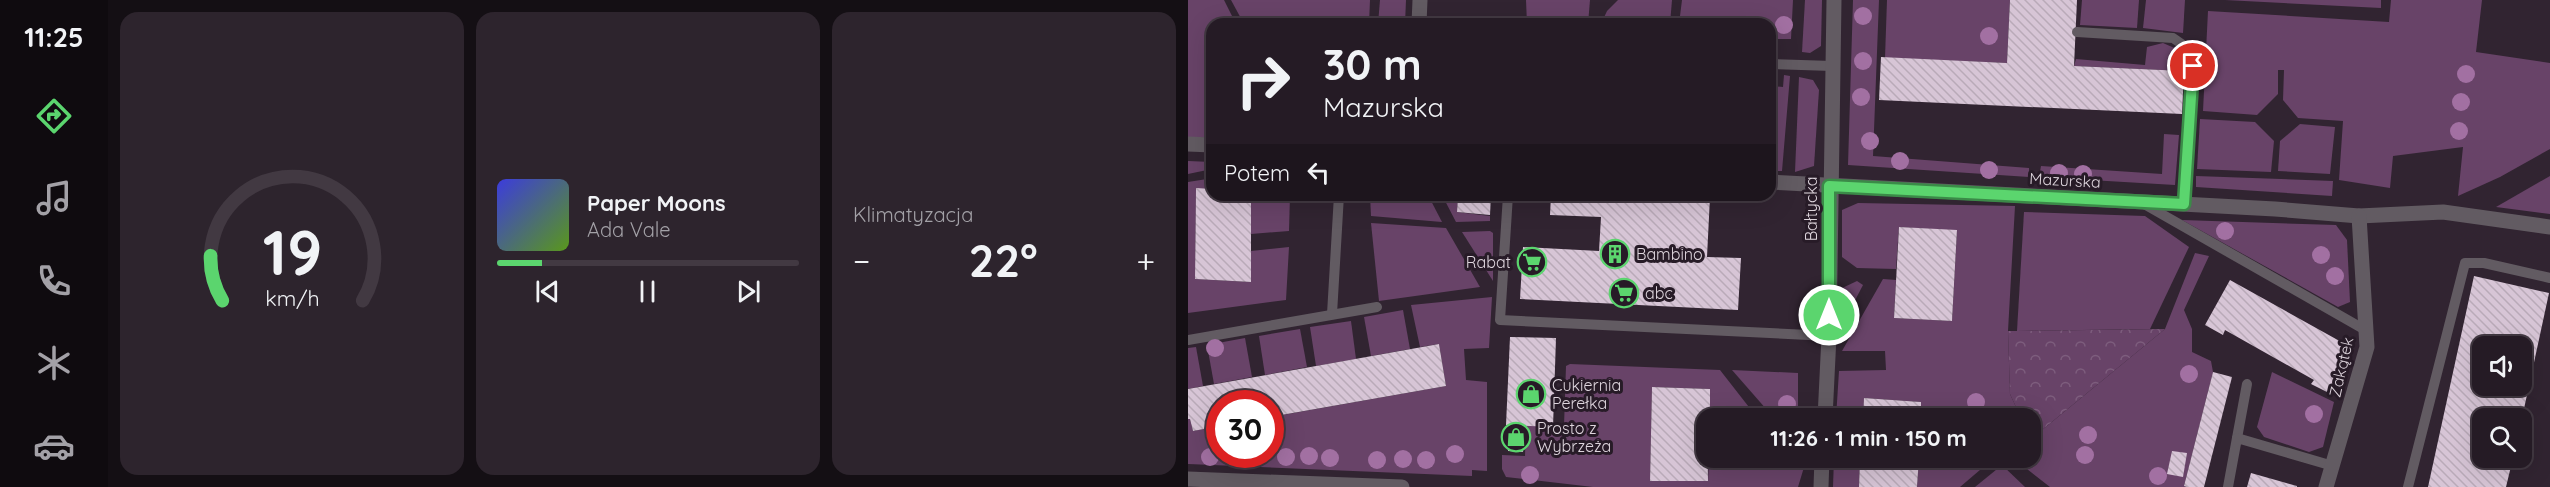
<!DOCTYPE html>
<html lang="pl">
<head>
<meta charset="utf-8">
<style>
	body { margin:0; font-family:Quicksand,sans-serif; background:#2d242d; color:#f1f3f6; height:100vh; display:flex; flex-direction:column; font-size:22px; white-space:nowrap }
	* { box-sizing:border-box; margin:0 }
	p { font-size:20px; color:#a3a1a7 }
	.icon { flex:none; width:33px; height:33px; fill:none; stroke:currentColor; stroke-width:2; stroke-linecap:round; stroke-linejoin:round }
	.map { position:relative; flex:1; overflow:hidden }
	.details { display:flex; flex-direction:column; gap:12px; padding:12px; background:#140f14; width:1080px }
	.details>* { flex:none }
	.top-card { position:absolute; left:18px; top:18px; width:570px; height:183px; border-radius:18px; box-shadow:0 6px 24px #0002,0 0 0 2px #423942; background:#251b25; color:#f1f3f6; overflow:hidden }
	.fabs { position:absolute; left:1284px; top:336px; display:grid; gap:12px }
	.fabs a { display:grid; place-items:center; width:60px; height:60px; border-radius:12px; background:#251b25; box-shadow:0 6px 24px #0002,0 0 0 2px #423942; font-size:30px }
	.speed { position:absolute; left:18px; top:390px; display:flex; gap:12px; font-size:30px; font-weight:700; text-align:center }
	.speed>* { display:grid; place-content:center; width:78px; height:78px; border-radius:50%; background:#251b25; box-shadow:0 6px 24px #0002,0 0 0 2px #423942; line-height:1 }
	.speed .limit { border:9px solid #d22; background:#fff; color:#111 }
	.pin { position:absolute; display:grid; place-items:center; width:51px; height:51px; color:#fff; margin:-26px; border:3px solid #fff; border-radius:50%; box-shadow:0 2px 6px #0007 }
	.me { position:absolute; width:66px; margin:-33px; rotate:0deg; stroke-linejoin:round; filter:drop-shadow(0 0 4px #0008) }
	.turn { display:flex; align-items:center; gap:21px; height:126px; padding:0 18px; font-size:27px }
	.turn .icon { width:78px; height:78px; stroke-width:2.5 }
	.turn b { display:block; font-size:42px; line-height:51px }
	.then { display:flex; align-items:center; height:57px; padding:0 18px; background:#0003; gap:12px; font-size:22px }
	.big { font-size:45px; font-weight:800; line-height:1.1 }
	.details .card { flex:1; display:flex; flex-direction:column; justify-content:center; gap:9px; min-width:0; padding:0 21px; border-radius:18px; background:#2d242d }
	.details .dial { align-items:center; gap:0 }
	.dial svg { height:156px; overflow:visible; fill:none; stroke:#423942; stroke-width:7; stroke-linecap:round; text-anchor:middle }
	.dial text { fill:#f1f3f6; stroke:none }
	.song { display:flex; align-items:center; gap:18px }
	.cover { width:72px; height:72px; border-radius:9px; background:linear-gradient(135deg,hsl(240 70% 55%),hsl(90 70% 35%)) }
	.played { height:6px; border-radius:3px; background:linear-gradient(90deg,#5bd56e 15%,#423942 15%) }
	.keys { display:flex; justify-content:space-around; direction:ltr }
	.heat { display:flex; justify-content:space-between; align-items:center; font-size:33px; direction:ltr }
	.details .tiles { flex:1; display:grid; gap:12px; grid-template-columns:repeat(3,1fr) }
	.trip { position:absolute; left:508px; top:408px; width:345px; height:60px; border-radius:18px; background:#251b25; box-shadow:0 6px 24px #0002,0 0 0 2px #423942; font-weight:800; line-height:60px; text-align:center }
	main { display:flex; flex:1; min-height:0 }
	.dock { display:flex; flex-direction:column; width:108px; justify-content:space-around; align-items:center; background:#0f0b0f; color:#a3a1a7 }
	.dock .icon { width:42px; height:42px }
	.dock .selected { color:#5bd56e }
	.dock b { font-size:27px; color:#f1f3f6 }
	.map>svg:first-child { display:block }
</style>
</head>
<body>
<main>
<nav class="dock">
<b>11:25</b>
<svg class="icon selected" aria-label="directions" viewBox="0 0 24 24"><path d="M12 3l9 9-9 9-9-9zM9 14v-3h6M13 9l2 2-2 2"/></svg>
<svg class="icon" aria-label="music" viewBox="0 0 24 24"><path d="M9 18V5l10-2v13"/><circle cx="6" cy="18" r="3"/><circle cx="16" cy="16" r="3"/></svg>
<svg class="icon" aria-label="phone" viewBox="0 0 24 24"><path d="M5 4h4l2 5-3 2q2 4 5 5l2-3 5 2v4C11 20 4 13 5 4z"/></svg>
<svg class="icon" aria-label="climate" viewBox="0 0 24 24"><path d="M12 3v18M4 7l16 10M4 17L20 7"/></svg>
<svg class="icon" aria-label="car" viewBox="0 0 24 24"><path d="M5 17H2v-5l4-1 3-4h7l3 4 3 1v5h-3M9 17h6M6 11h13"/><circle cx="7" cy="17" r="2"/><circle cx="17" cy="17" r="2"/></svg>
</nav>
<section class="details">
<div class="tiles">
<div class="card dial"><svg viewBox="0 0 100 80">
<path d="M14 69A42 42 0 1 1 86 69"/>
<path d="M14 69A42 42 0 0 1 8 46" stroke="#5bd56e"/>
<text x="50" y="56" font-size="32" font-weight="700">19</text>
<text x="50" y="72" font-size="11">km/h</text>
</svg></div>
<div class="card">
<div class="song"><i class="cover"></i><div><b>Paper Moons</b><p>Ada Vale</p></div></div>
<div class="played"></div>
<div class="keys"><svg class="icon" aria-label="previous" viewBox="0 0 24 24"><path d="M18 5L8 12l10 7zM5 5v14"/></svg><svg class="icon" aria-label="pause" viewBox="0 0 24 24"><path d="M8 5v14M16 5v14"/></svg><svg class="icon" aria-label="next" viewBox="0 0 24 24"><path d="M6 5l10 7-10 7zM19 5v14"/></svg></div>
</div>
<div class="card"><p>Klimatyzacja</p>
<div class="heat"><a>−</a><b class="big">22°</b><a>+</a></div>
</div>
</div>
</section>
<div class="map">
<svg width="1362" height="487" viewBox="0 0 1362 487">
	<defs>
		<pattern id="park-crowns" width="20" height="18" patternUnits="userSpaceOnUse" patternTransform="scale(1.5)"><rect width="20" height="18" fill="#684368"/><path d="M2 6a3 3 0 1 1 6 0M12 15a3 3 0 1 1 6 0" fill="none" stroke="#7d5d7d"/></pattern>
		<pattern id="building-back-hatch" width="6" height="6" patternUnits="userSpaceOnUse" patternTransform="scale(1.5)"><rect width="6" height="6" fill="#d7c5d6"/><path d="M-1 5l2 2M0 0l6 6M5-1l2 2" fill="none" stroke="#b9aab8"/></pattern>
	</defs>
	<rect width="100%" height="100%" fill="#312431"/>
	<g fill="#684368">
		<path d="M0,0h36l12,24h-24v114l-24,-1z"/>
		<path d="M43,0h139l-1,24h-125z"/>
		<path d="M192,0h26l-1,24h-27z"/>
		<path d="M338,0h64l-2,24h-61z"/>
		<path d="M430,0h54l-2,24h-69l6,-13z"/>
		<path d="M494,0h111l-2,39h-21v-15h-91z"/>
		<path d="M617,0h17l-1,46 -11,7 -8,-1z"/>
		<path d="M665,0h26l-6,156 156,12v9l-181,-12z"/>
		<path d="M699,0h123l-3,63 -122,-5z"/>
		<path d="M894,0h57l-2,28 -57,-3z"/>
		<path d="M958,0h39l-2,33 -40,-5z"/>
		<path d="M1037,0h156v8z"/>
		<path d="M1203,0h91l-6,52 74,11v86l-50,28 -42,19 5,-49 -70,9 -3,32 -51,-8 4,-59 -45,-3 -15,-18 1,-30h-6v24l-21,21 -54,-4 5,-100 181,11z"/>
		<path d="M975,43l16,7 5,21 -110,-5 2,-7 69,6 2,-18z"/>
		<path d="M596,75l6,1 -8,95h-12v-85l13,1z"/>
		<path d="M611,77l14,3 6,10 -5,76 -19,6z"/>
		<path d="M1012,119l55,3 19,19 -3,31 -74,-3z"/>
		<path d="M1112,124l35,3 -5,47 -52,-3 2,-30z"/>
		<path d="M976,134l15,1 -4,50 -136,-8 2,-11 121,8z"/>
		<path d="M0,161l24,1v7l-24,5z"/>
		<path d="M1008,176l137,5 -1,15 -136,-9z"/>
		<path d="M1362,176v38l-54,-7z"/>
		<path d="M19,179l5,10h-16l-1,90 56,3v-31l38,-4 -3,53 -98,13v-131z"/>
		<path d="M63,195h39l-1,36 -38,3z"/>
		<path d="M182,195h58l14,27 -71,-6z"/>
		<path d="M254,195h16l-1,17 33,4v5l-34,1z"/>
		<path d="M670,203l157,3 -7,125 2,63 11,24h-100v-16l-57,-4 -1,20h-27l3,-47 47,-1 -1,-19h-43l41,-72 13,1 -2,38 58,3 5,-90 -58,-4 -3,42 -39,-1 -15,-11v-47z"/>
		<path d="M836,212l121,4 44,31 -39,82 -133,2z"/>
		<path d="M994,220l154,5 11,15 3,62 -12,5z"/>
		<path d="M183,223l75,5 34,59 -101,14z"/>
		<path d="M302,231l3,2v48l-31,-49z"/>
		<path d="M1007,253l14,3 -25,54 8,19v23l19,9 2,11 -29,114 3,1h-137l-37,-29h18v-19l134,-110z"/>
		<path d="M669,281l6,4 -25,48v-43z"/>
		<path d="M304,297l-3,51 -25,1 2,31 21,2v89l-15,-1v6l-284,-12v-45h2l3,12 26,-5 1,28h50l1,-37 175,-31 -7,-42 -19,3 -9,-42z"/>
		<path d="M215,310l7,39 -39,7 -7,-39z"/>
		<path d="M163,321l5,38 -40,7 -6,-39z"/>
		<path d="M112,329l7,38 -42,8 -6,-39z"/>
		<path d="M57,338l7,39 -38,7 -7,-39z"/>
		<path d="M8,347l7,39 -15,3v-41z"/>
		<path d="M382,364l150,6 32,41v5l-42,-1v-26l-58,-2 -2,94h58l1,-23h91l5,6 -7,23h-205l-87,-10 -4,-8v-14l23,1 1,-31 38,1 2,-60z"/>
		<path d="M544,370l66,3v45h-24z"/>
		<path d="M1084,372l62,30 -11,45 -14,5 -45,-15 -7,-10z"/>
		<path d="M646,458h26l-1,29h-26z"/>
		<path d="M731,458h75l-34,29h-43z"/>
		<path d="M814,465l23,22h-50z"/>
	</g>
	<path fill="url(#park-crowns)" d="M977,329l-134,110v-21h-10l-11,-24 -2,-63z"/>
	<g fill="url(#building-back-hatch)" fill-rule="evenodd">
		<path d="M822,0h67l-3,66 110,5 -2,43 -303,-14 2,-43 126,6z"/>
		<path d="M8,188l16,1v6h39v87l-56,-3z"/>
		<path d="M270,195h33l-1,20 -33,-3z"/>
		<rect x="341" y="195" width="18" height="8"/>
		<path d="M363,195l159,2 -3,60 34,1 -3,52 -218,-11 3,-52 76,4 2,-34 -51,-2z"/>
		<path d="M711,227l58,3 -5,91 -58,-3z"/>
		<path d="M1286,276l75,17 -27,125h-40v40h31l-7,29h-78zM1294,346h40v40h-40z"/>
		<path d="M1042,280l124,69 -25,44 -18,-9 3,-4 -89,-50 -2,5 -18,-10z"/>
		<path d="M322,337l46,1 -3,89 -47,-2z"/>
		<path d="M251,344l7,42 -176,31v-13h-50v22l-27,5 -3,-12h-2v-30z"/>
		<path d="M1025,372l19,5 -28,110h-17l-3,-1z"/>
		<path d="M464,387l58,2v29h-3l1,63h-58z"/>
		<path d="M676,398l57,4v16h-58z"/>
		<path d="M320,431l16,1 -1,20 -15,-1z"/>
		<path d="M984,451l15,2 -4,24 -16,-3z"/>
		<path d="M672,458h59l-2,29h-58z"/>
		<path d="M1063,473l46,13v1h-50z"/>
	</g>
	<g fill="none" stroke-linecap="round" stroke-linejoin="round">
		<g stroke="#625b62" stroke-width="10">
			<path d="M889,32l96,6 13,9 7,19 -9,138"/>
			<path d="M582,64l62,2"/>
			<path d="M320,195l-8,125 329,16"/>
			<path d="M956,204l223,127"/>
			<path d="M144,314l7,-119"/>
			<path d="M0,340l189,-33"/>
			<path d="M1049,438l10,-54"/>
			<path d="M1040,487l9,-49 96,28"/>
			<path d="M1220,487l57,-224h19l66,15"/>
		</g>
		<g stroke="#625b62" stroke-width="15">
			<path d="M231,24l1,-24"/>
			<path d="M0,144l24,1"/>
			<path d="M582,182l505,27 84,7 84,-4 107,15"/>
			<path d="M637,418l4,-82 5,-336"/>
			<path d="M0,479l214,8"/>
			<path d="M633,487l1,-29"/>
			<path d="M1138,487l41,-140 -8,-131"/>
		</g>
	</g>
	<g fill="#a270a2">
		<circle cx="675" cy="16" r="9"/>
		<circle cx="596" cy="25" r="9"/>
		<circle cx="801" cy="36" r="9"/>
		<circle cx="675" cy="61" r="9"/>
		<circle cx="1278" cy="74" r="9"/>
		<circle cx="673" cy="97" r="9"/>
		<circle cx="1273" cy="102" r="9"/>
		<circle cx="1271" cy="131" r="9"/>
		<circle cx="682" cy="141" r="9"/>
		<circle cx="712" cy="161" r="9"/>
		<circle cx="801" cy="170" r="9"/>
		<circle cx="871" cy="173" r="9"/>
		<circle cx="895" cy="174" r="9"/>
		<circle cx="1037" cy="231" r="9"/>
		<circle cx="1133" cy="255" r="9"/>
		<circle cx="1147" cy="276" r="9"/>
		<circle cx="27" cy="348" r="9"/>
		<circle cx="1001" cy="374" r="9"/>
		<circle cx="788" cy="402" r="9"/>
		<circle cx="599" cy="404" r="9"/>
		<circle cx="1126" cy="414" r="9"/>
		<circle cx="900" cy="435" r="9"/>
		<circle cx="267" cy="454" r="9"/>
		<circle cx="897" cy="455" r="9"/>
		<circle cx="121" cy="456" r="9"/>
		<circle cx="22" cy="457" r="9"/>
		<circle cx="98" cy="457" r="9"/>
		<circle cx="142" cy="458" r="9"/>
		<circle cx="215" cy="459" r="9"/>
		<circle cx="189" cy="460" r="9"/>
		<circle cx="238" cy="460" r="9"/>
		<circle cx="342" cy="475" r="9"/>
		<circle cx="970" cy="476" r="9"/>
	</g>
	<g fill="none" stroke-linecap="round" stroke-linejoin="round">
		<g stroke="#3b8a48" stroke-width="15">
			<path id="route" d="M641,315v-129l355,18 9,-138"/>
		</g>
		<use href="#route" stroke="#5bd56e" stroke-width="10"/>
	</g>
	<defs>
		<g id="building-ring" transform="scale(1.5)"><circle r="9.5" fill="#271b27" stroke="#5bd56e" stroke-width="1.5"/><path d="M-4-6H4V6H1V3H-1V6H-4ZM-2.5-4.3h1.7v1.8h-1.7ZM.8-4.3h1.7v1.8H.8ZM-2.5-1h1.7V.8h-1.7ZM.8-1h1.7V.8H.8Z" fill="#5bd56e"/></g>
		<g id="supermarket-ring" transform="scale(1.5)"><circle r="9.5" fill="#271b27" stroke="#5bd56e" stroke-width="1.5"/><path d="M-6-5.5h2.5l.6 2H6L4.5 2H-2.5L-4.4-4H-6ZM-1.5 3.2a1.3 1.3 0 1 0 .1 0ZM3 3.2a1.3 1.3 0 1 0 .1 0Z" fill="#5bd56e"/></g>
		<g id="shop-ring" transform="scale(1.5)"><circle r="9.5" fill="#271b27" stroke="#5bd56e" stroke-width="1.5"/><path d="M-5-2.5h2.3a2.7 3.5 0 0 1 5.4 0H5L5.5 6h-11ZM-1.5-2.5h3a1.5 2.3 0 0 0-3 0Z" fill="#5bd56e"/></g>
	</defs>
	<g fill-rule="evenodd">
		<use href="#building-ring" x="427" y="254"/>
		<use href="#supermarket-ring" x="344" y="262"/>
		<use href="#supermarket-ring" x="436" y="293"/>
		<use href="#shop-ring" x="343" y="394"/>
		<use href="#shop-ring" x="328" y="437"/>
	</g>
	<g text-anchor="middle" dominant-baseline="central" stroke-width="6" stroke-linejoin="round" paint-order="stroke">
		<g font-size="16" fill="#ded5dd" stroke="#271b27">
			<text transform="translate(877 180) rotate(3)">Mazurska</text>
			<text transform="translate(623 209) rotate(-90)">Bałtycka</text>
			<text transform="translate(1153 367) rotate(-77)">Zakątek</text>
		</g>
		<g font-size="16" fill="#ded5dd" stroke="#271b27" text-anchor="start">
			<text x="448" y="254">Bambino</text>
			<text x="323" y="262" text-anchor="end">Rabat</text>
			<text x="457" y="293">abc</text>
			<text x="364" y="385">Cukiernia<tspan x="364" dy="18">Perełka</tspan></text>
			<text x="349" y="428">Prosto z<tspan x="349" dy="18">Wybrzeża</tspan></text>
		</g>
	</g>
</svg>
<div class="fabs">
<a><svg class="icon" aria-label="sound" viewBox="0 0 24 24"><path d="M4 9h4l5-4v14l-5-4H4zM17 9q2 3 0 6"/></svg></a>
<a><svg class="icon" aria-label="search" viewBox="0 0 24 24"><circle cx="10" cy="10" r="6"/><path d="M15 15l6 6"/></svg></a>
</div>
<div class="speed"><div class="limit">30</div></div>
<div class="pin" style="left:1005px;top:66px;background:#d93025"><svg class="icon" aria-label="arrive" viewBox="0 0 24 24"><path d="M6 21V4h12l-3 4 3 4H6"/></svg></div>
<svg class="me" style="left:641px;top:315px" viewBox="-20 -20 40 40"><circle r="17" fill="#5bd56e" stroke="#fff" stroke-width="3"/><path d="M0-11L8 9 0 5-8 9z" fill="#fff"/></svg>
<div class="trip">11:26 · 1 min · 150 m</div>
<div class="top-card">
<div class="turn"><svg class="icon" aria-label="right" viewBox="0 0 24 24"><path d="M7 20v-9h11M14 6l5 5-5 5"/></svg><div><b>30 m</b>Mazurska</div></div>
<div class="then">Potem<svg class="icon" aria-label="left" viewBox="0 0 24 24"><path d="M17 20v-9H6M10 6l-5 5 5 5"/></svg></div>
</div>
</div>
</main>
</body>
</html>
